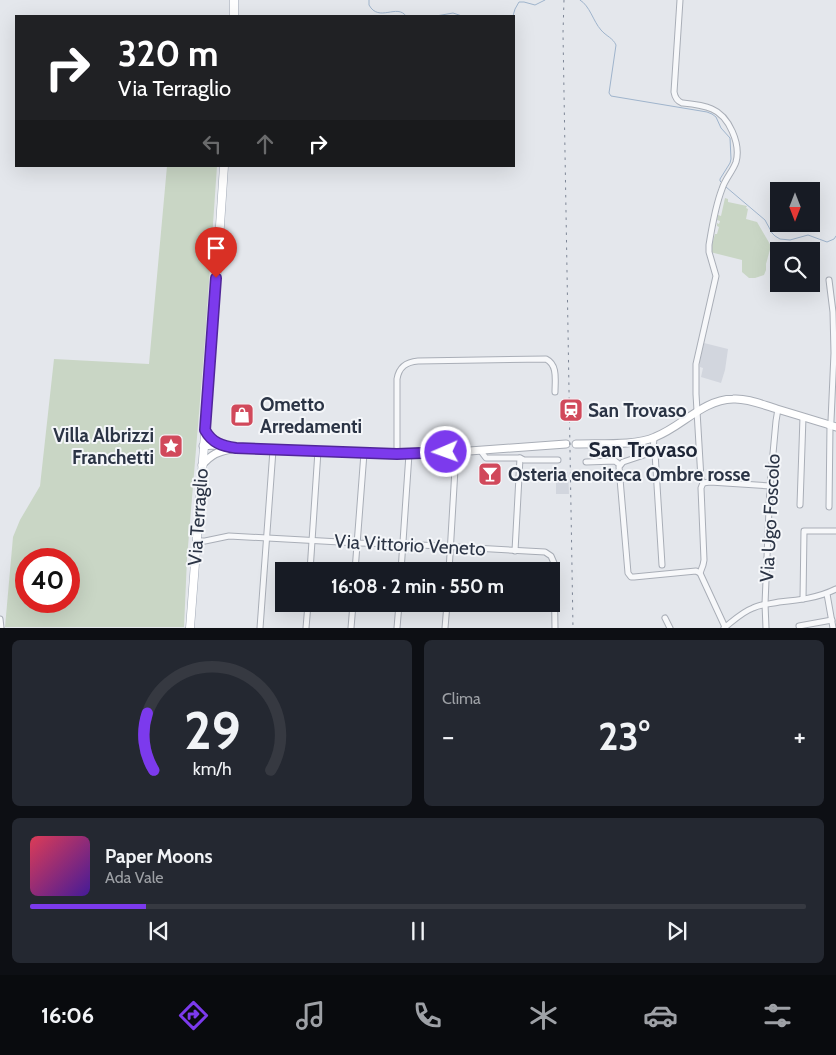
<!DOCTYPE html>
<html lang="it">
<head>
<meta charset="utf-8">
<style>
	body { margin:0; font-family:Cabin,sans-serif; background:#242831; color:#f1f3f6; height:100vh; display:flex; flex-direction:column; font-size:19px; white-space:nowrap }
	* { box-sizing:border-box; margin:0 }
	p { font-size:16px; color:#9ea1a6 }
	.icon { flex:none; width:28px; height:28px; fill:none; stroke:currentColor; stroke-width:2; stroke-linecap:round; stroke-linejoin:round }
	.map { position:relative; height:628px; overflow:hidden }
	.sheet { display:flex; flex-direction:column; gap:12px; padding:12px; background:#0d0f14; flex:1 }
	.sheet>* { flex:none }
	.top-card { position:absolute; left:15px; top:15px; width:500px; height:152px; border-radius:0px; box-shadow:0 5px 20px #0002; background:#202124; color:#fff; overflow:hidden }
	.needle { width:32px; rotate:180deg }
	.tools { position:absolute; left:770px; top:182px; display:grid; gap:10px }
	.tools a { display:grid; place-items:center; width:50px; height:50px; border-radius:0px; background:#171b24; box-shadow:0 5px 20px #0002; font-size:25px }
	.speed { position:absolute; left:15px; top:548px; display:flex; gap:10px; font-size:25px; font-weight:700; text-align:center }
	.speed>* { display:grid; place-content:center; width:65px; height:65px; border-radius:50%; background:#171b24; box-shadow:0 5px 20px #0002; line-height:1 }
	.speed .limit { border:8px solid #d22; background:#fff; color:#111 }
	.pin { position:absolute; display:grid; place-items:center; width:42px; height:42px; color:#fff; margin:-51px -21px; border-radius:50% 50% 50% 0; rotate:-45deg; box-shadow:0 0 5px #0007 }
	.pin .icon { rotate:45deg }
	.me { position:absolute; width:55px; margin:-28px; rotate:268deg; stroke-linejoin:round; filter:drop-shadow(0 0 4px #0008) }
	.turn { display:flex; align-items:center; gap:18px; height:105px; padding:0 20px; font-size:22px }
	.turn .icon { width:65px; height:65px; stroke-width:2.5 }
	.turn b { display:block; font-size:35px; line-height:42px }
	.lanes { display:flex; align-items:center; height:48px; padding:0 20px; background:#0003; justify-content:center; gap:25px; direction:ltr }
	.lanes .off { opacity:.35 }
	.big { font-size:38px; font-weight:700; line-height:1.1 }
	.sheet .widget { flex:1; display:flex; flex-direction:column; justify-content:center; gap:8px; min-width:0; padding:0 18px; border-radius:8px; background:#242831 }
	.sheet .dial { align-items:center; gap:0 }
	.dial svg { height:130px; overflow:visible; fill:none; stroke:#363941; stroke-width:7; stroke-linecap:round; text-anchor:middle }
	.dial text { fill:#f1f3f6; stroke:none }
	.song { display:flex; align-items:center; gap:15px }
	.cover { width:60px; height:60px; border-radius:8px; background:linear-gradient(135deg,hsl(350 70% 55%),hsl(260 70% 35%)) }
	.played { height:5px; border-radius:2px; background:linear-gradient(90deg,#7c3aed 15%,#363941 15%) }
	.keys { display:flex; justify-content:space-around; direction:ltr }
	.heat { display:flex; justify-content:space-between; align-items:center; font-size:28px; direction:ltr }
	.sheet .tiles { flex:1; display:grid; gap:12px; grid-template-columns:1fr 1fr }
	.widget:last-child { grid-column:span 2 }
	.trip { position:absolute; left:275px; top:562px; width:285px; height:50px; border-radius:0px; background:#171b24; box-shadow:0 5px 20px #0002; font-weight:700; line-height:50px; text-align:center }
	.menu { display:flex; height:80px; justify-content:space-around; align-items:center; background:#090b0e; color:#9ea1a6 }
	.menu .icon { width:35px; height:35px }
	.menu .on { color:#7c3aed }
	.menu b { font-size:22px; color:#f1f3f6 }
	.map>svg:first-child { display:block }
</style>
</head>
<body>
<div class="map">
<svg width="836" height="628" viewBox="0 0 836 628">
	<rect width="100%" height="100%" fill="#e4e7ec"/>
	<g fill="#d2d6de">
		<path d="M704,343l24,6 -3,21 -4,13 -20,-6 2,-9 -3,-1v-6z"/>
		<path d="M556,472h12l1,22h-13z"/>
	</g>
	<g fill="#c9d6c5" fill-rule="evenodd">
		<path d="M167,166h50l-12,174 -18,219 -3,68h-179l8,-90 7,-17 20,-34 14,-127 95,5zM26,559h43v42h-43z"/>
		<path d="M725,198l3,1v3l19,4 -1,2 2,1 -2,10 11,3 14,24 -5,18v6l-2,5 -9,3h-6l-7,-6v-12l-32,-8 5,-18h2l2,-7 -2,-1v-3l2,1 1,-3 -3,-1 1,-5 3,1z"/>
	</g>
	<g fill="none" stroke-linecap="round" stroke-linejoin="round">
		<g stroke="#9fb4cc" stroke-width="1">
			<path d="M369,0v5c10,18 28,-2 37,11"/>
			<path d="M580,0c10,6 13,21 21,30 5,6 12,8 15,15l-7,48 2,3 96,16 5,2 4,3 5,11 9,10 1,21 -1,4 -10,16v2l3,3"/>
			<path d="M436,16l17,-3 9,3"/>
			<path d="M513,16l2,-7 4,-7h5l11,3 10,-5"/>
			<path d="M726,187l39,33 7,13 3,3 5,3 10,1 18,-5 19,7 7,-3 2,-3"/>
		</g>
		<g stroke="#a9aeb7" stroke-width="7">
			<g id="street">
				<path d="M680,0l-6,92c1,6 3,9 8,11 10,1 21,2 30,6 17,7 29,35 24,53 -3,9 -11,17 -14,27 -7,18 -10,38 -13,56v7l7,24 -20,88v30l5,85 2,4 -2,5 3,72 -1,5 -3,8 25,54"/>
				<path d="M829,280l4,32 1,41 -3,68 -1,5 -1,81"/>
				<path d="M654,438l-1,12 2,3 7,112"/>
				<path d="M480,450l6,8h34l-5,93"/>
				<path d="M653,450l-3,3 -27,9 -4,5 9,106 3,4h3l62,-6 4,2"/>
				<path d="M397,453v-74c2,-12 9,-17 21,-18l128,-2c12,6 9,21 9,33"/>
				<path d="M520,458l4,2h34"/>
				<path d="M586,462l29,-1 5,4"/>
				<path d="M703,483l7,-1 60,4"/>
				<path d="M800,505l3,-88"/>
				<path d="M196,541h9l24,-5 129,7 45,1 142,8 6,4 3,7 1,65"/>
				<path d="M310,571l8,-120"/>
				<path d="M355,571l9,-118"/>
				<path d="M401,571l8,-117"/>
				<path d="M449,571l7,-119"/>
				<path d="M827,594l6,34"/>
				<path d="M803,599l1,-68h32"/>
				<path d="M665,618l5,10"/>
				<path d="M0,619l1,9"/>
				<path d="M799,626l33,-6"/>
				<path d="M260,628l13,-178"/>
				<path d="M306,628l2,-24"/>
				<path d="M351,628l2,-24"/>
				<path d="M397,628l2,-24"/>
				<path d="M445,628l2,-24"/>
				<path d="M724,628c9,-7 18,-16 29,-20 8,-4 18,-4 26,-6 20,-2 39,-4 57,-13"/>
				<path d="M766,628l-1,-24 5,-118 6,-65 2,-12"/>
			</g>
		</g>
		<g stroke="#a9aeb7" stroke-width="9">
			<g id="secondary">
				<path d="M576,444c22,-1 59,2 79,-7 28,-11 47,-37 78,-38 15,-1 30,6 44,10 20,6 40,12 59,18"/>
				<path d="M203,446l10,-1 23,4 178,5 42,-2 110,-8"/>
				<path d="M202,465c10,-11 15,-13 29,-16"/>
			</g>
		</g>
		<g stroke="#a3abb8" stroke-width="9">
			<g id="primary">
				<path d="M234,16v-16"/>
				<path d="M190,628l23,-298 11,-164"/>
			</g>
		</g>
		<use href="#street" stroke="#f7f8fa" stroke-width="5"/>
		<use href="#secondary" stroke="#fff" stroke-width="7"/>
		<use href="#primary" stroke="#fff" stroke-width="8"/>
		<path stroke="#7d8696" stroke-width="1" stroke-dasharray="2.5 5" stroke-linecap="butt" d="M564,0l-1,33 10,595"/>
	</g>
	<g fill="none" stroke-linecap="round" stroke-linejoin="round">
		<g stroke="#51269a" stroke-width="12">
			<path id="route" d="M216,278l-11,152c7,13 17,16 31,18l161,6 49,-2"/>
		</g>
		<use href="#route" stroke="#7c3aed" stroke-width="9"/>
	</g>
	<defs>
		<g id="station-square" transform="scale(1.25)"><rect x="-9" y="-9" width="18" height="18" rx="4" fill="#d1495b" stroke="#f4f6f9"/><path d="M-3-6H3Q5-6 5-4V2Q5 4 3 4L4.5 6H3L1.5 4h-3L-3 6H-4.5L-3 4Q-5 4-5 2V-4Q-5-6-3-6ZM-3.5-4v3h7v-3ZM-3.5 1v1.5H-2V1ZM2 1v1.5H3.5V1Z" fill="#fff"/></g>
		<g id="shop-square" transform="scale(1.25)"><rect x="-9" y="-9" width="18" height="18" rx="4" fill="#d1495b" stroke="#f4f6f9"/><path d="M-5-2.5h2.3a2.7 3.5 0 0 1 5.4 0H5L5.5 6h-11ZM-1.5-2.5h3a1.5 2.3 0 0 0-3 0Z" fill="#fff"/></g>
		<g id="sight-square" transform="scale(1.25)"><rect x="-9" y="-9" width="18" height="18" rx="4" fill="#d1495b" stroke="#f4f6f9"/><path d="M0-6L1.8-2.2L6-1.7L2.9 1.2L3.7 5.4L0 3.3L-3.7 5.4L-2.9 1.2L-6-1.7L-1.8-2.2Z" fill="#fff"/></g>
		<g id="bar-square" transform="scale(1.25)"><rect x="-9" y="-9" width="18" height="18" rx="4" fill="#d1495b" stroke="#f4f6f9"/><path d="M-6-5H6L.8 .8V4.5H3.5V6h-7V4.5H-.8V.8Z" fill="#fff"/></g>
	</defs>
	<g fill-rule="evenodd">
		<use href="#station-square" x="571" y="410"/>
		<use href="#shop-square" x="242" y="415"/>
		<use href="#sight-square" x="171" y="446"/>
		<use href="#bar-square" x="490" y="474"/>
	</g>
	<g text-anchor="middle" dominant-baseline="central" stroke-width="4" stroke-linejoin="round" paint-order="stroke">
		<g font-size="19" font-weight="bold" fill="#2b3445" stroke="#f4f6f9" text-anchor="start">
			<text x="260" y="404">Ometto<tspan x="260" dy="22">Arredamenti</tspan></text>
			<text x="588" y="410">San Trovaso</text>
			<text x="154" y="435" text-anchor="end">Villa Albrizzi<tspan x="154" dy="22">Franchetti</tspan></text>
			<text x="508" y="474">Osteria enoiteca Ombre rosse</text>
		</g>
		<g font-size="19" fill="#2b3445" stroke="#f4f6f9">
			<text transform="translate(198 517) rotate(-86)">Via Terraglio</text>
			<text transform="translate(770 518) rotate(-87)">Via Ugo Foscolo</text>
			<text transform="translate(410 545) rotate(3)">Via Vittorio Veneto</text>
		</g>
		<g font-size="21" font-weight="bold" fill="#1d2536" stroke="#f4f6f9">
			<text x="643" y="449">San Trovaso</text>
		</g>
	</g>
</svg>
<div class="tools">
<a><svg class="needle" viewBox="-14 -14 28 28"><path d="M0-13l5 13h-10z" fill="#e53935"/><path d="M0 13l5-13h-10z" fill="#9ea1a6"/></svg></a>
<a><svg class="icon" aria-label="search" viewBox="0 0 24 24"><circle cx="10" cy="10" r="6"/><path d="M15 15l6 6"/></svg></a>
</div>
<div class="speed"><div class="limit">40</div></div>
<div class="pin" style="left:216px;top:278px;background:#d93025"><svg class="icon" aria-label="arrive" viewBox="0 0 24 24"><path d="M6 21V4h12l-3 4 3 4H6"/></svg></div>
<svg class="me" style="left:446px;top:452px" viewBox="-20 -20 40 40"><circle r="17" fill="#7c3aed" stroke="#fff" stroke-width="3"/><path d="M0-11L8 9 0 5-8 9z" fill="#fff"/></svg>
<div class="trip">16:08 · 2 min · 550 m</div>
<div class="top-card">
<div class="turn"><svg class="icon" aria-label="right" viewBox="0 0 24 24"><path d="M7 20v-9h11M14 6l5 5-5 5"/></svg><div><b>320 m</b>Via Terraglio</div></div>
<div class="lanes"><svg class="icon off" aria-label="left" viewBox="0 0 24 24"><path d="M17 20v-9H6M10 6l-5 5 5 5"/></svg><svg class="icon off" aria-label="ahead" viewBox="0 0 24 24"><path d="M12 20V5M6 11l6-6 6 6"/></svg><svg class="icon" aria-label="right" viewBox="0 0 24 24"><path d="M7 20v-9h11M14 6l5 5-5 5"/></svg></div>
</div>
</div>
<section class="sheet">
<div class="tiles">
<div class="widget dial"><svg viewBox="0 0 100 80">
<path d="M14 69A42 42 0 1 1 86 69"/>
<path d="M14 69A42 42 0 0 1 10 34" stroke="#7c3aed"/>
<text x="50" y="56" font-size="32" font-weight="700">29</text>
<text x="50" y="72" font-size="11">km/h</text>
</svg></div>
<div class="widget"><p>Clima</p>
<div class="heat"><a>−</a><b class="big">23°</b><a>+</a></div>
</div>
<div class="widget">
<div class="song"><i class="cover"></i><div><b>Paper Moons</b><p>Ada Vale</p></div></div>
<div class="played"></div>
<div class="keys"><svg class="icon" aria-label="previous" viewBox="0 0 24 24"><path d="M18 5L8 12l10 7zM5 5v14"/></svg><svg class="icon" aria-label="pause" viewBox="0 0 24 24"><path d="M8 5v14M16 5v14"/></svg><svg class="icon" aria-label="next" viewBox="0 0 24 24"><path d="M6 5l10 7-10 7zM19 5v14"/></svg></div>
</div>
</div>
</section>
<nav class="menu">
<b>16:06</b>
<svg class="icon on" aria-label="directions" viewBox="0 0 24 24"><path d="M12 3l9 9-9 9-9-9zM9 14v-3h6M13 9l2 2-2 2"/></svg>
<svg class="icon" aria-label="music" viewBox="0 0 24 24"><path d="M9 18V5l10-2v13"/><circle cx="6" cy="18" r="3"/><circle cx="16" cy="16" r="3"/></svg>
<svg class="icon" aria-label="phone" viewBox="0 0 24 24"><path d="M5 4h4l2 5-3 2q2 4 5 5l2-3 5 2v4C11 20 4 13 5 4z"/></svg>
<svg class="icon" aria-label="climate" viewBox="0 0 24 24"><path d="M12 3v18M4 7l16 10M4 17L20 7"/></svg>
<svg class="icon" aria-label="car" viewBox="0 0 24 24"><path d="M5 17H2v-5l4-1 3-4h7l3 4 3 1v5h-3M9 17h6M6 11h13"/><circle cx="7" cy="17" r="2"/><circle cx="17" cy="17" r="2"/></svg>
<svg class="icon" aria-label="filters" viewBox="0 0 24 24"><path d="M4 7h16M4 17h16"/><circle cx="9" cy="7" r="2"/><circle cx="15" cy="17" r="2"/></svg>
</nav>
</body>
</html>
